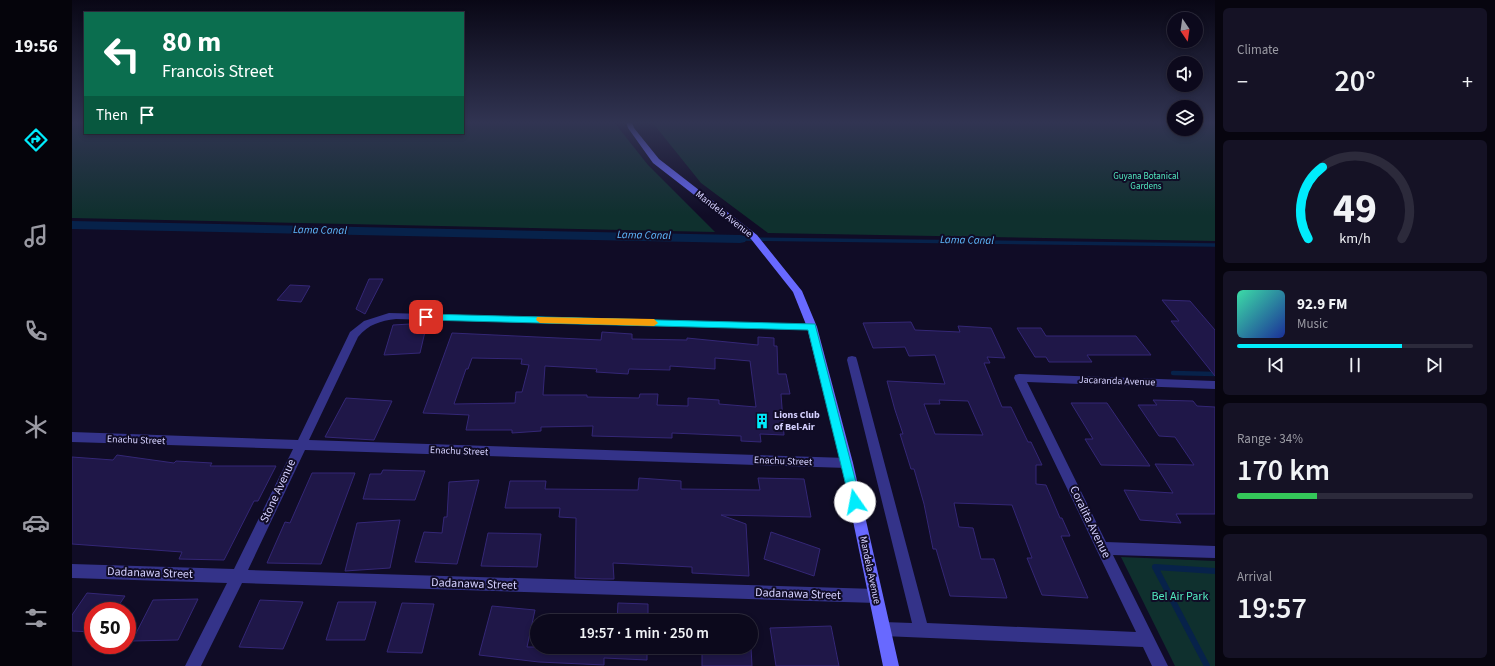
<!DOCTYPE html>
<html lang="en">
<head>
<meta charset="utf-8">
<style>
	body { margin:0; font-family:"Source Sans 3",sans-serif; background:#151225; color:#f1f3f6; height:100vh; display:flex; flex-direction:column; font-size:15px; white-space:nowrap }
	* { box-sizing:border-box; margin:0 }
	p { font-size:13px; color:#9a9aa3 }
	.icon { flex:none; width:22px; height:22px; fill:none; stroke:currentColor; stroke-width:2; stroke-linecap:round; stroke-linejoin:round }
	.map { position:relative; flex:1; overflow:hidden }
	.drawer { display:flex; flex-direction:column; gap:8px; padding:8px; background:#07050f; width:280px }
	.drawer>* { flex:none }
	.guide { position:absolute; left:12px; top:12px; width:380px; height:122px; border-radius:0px; box-shadow:0 2px 6px #0003,0 0 0 1px #2c2a3b; background:#0b6e4f; color:#fff; overflow:hidden }
	.needle { width:26px; rotate:167deg }
	.buttons { position:absolute; left:1095px; top:12px; display:grid; gap:8px }
	.buttons a { display:grid; place-items:center; width:36px; height:36px; border-radius:50%; background:#0c091c; box-shadow:0 2px 6px #0003,0 0 0 1px #2c2a3b; font-size:20px }
	.speed { position:absolute; left:12px; top:602px; display:flex; gap:8px; font-size:20px; font-weight:700; text-align:center }
	.speed>* { display:grid; place-content:center; width:52px; height:52px; border-radius:50%; background:#0c091c; box-shadow:0 2px 6px #0003,0 0 0 1px #2c2a3b; line-height:1 }
	.speed .limit { border:6px solid #d22; background:#fff; color:#111 }
	.pin { position:absolute; display:grid; place-items:center; width:34px; height:34px; color:#fff; margin:-17px; border-radius:8px; box-shadow:0 2px 6px #0006 }
	.me { position:absolute; width:44px; margin:-22px; rotate:348deg; stroke-linejoin:round; filter:drop-shadow(0 0 3px #0008) }
	.turn { display:flex; align-items:center; gap:14px; height:84px; padding:0 12px; font-size:18px }
	.turn .icon { width:52px; height:52px; stroke-width:2.5 }
	.turn b { display:block; font-size:28px; line-height:34px }
	.then { display:flex; align-items:center; height:38px; padding:0 12px; background:#0003; gap:8px; font-size:15px }
	.big { font-size:30px; font-weight:600; line-height:1.1 }
	.drawer .card { flex:1; display:flex; flex-direction:column; justify-content:center; gap:6px; min-width:0; padding:0 14px; border-radius:6px; background:#151225 }
	.drawer .dial { align-items:center; gap:0 }
	.dial svg { height:104px; overflow:visible; fill:none; stroke:#2c2a3b; stroke-width:7; stroke-linecap:round; text-anchor:middle }
	.dial text { fill:#f1f3f6; stroke:none }
	.song { display:flex; align-items:center; gap:12px }
	.cover { width:48px; height:48px; border-radius:6px; background:linear-gradient(135deg,hsl(160 70% 55%),hsl(230 70% 35%)) }
	.played { height:4px; border-radius:2px; background:linear-gradient(90deg,#00ecfc 70%,#2c2a3b 70%) }
	.keys { display:flex; justify-content:space-around; direction:ltr }
	.heat { display:flex; justify-content:space-between; align-items:center; font-size:22px; direction:ltr }
	.charge { height:6px; border-radius:3px; background:linear-gradient(90deg,#34c759 34%,#2c2a3b 0) }
	.trip { position:absolute; left:458px; top:614px; width:228px; height:40px; border-radius:20px; background:#0c091c; box-shadow:0 2px 6px #0003,0 0 0 1px #2c2a3b; font-weight:600; line-height:40px; text-align:center }
	main { display:flex; flex:1; min-height:0 }
	.tab-bar { display:flex; flex-direction:column; width:72px; justify-content:space-around; align-items:center; background:#05040b; color:#9a9aa3 }
	.tab-bar .icon { width:28px; height:28px }
	.tab-bar .current { color:#00ecfc }
	.tab-bar b { font-size:18px; color:#f1f3f6 }
	.map>svg:first-child { display:block }
</style>
</head>
<body>
<main>
<nav class="tab-bar">
<b>19:56</b>
<svg class="icon current" aria-label="directions" viewBox="0 0 24 24"><path d="M12 3l9 9-9 9-9-9zM9 14v-3h6M13 9l2 2-2 2"/></svg>
<svg class="icon" aria-label="music" viewBox="0 0 24 24"><path d="M9 18V5l10-2v13"/><circle cx="6" cy="18" r="3"/><circle cx="16" cy="16" r="3"/></svg>
<svg class="icon" aria-label="phone" viewBox="0 0 24 24"><path d="M5 4h4l2 5-3 2q2 4 5 5l2-3 5 2v4C11 20 4 13 5 4z"/></svg>
<svg class="icon" aria-label="climate" viewBox="0 0 24 24"><path d="M12 3v18M4 7l16 10M4 17L20 7"/></svg>
<svg class="icon" aria-label="car" viewBox="0 0 24 24"><path d="M5 17H2v-5l4-1 3-4h7l3 4 3 1v5h-3M9 17h6M6 11h13"/><circle cx="7" cy="17" r="2"/><circle cx="17" cy="17" r="2"/></svg>
<svg class="icon" aria-label="filters" viewBox="0 0 24 24"><path d="M4 7h16M4 17h16"/><circle cx="9" cy="7" r="2"/><circle cx="15" cy="17" r="2"/></svg>
</nav>
<div class="map">
<svg width="1143" height="666" viewBox="0 0 1143 666">
	<rect width="100%" height="100%" fill="#100c26"/>
	<g fill="#0f302e">
		<path d="M0,122h13v11h378v-11h151l34,43 67,67 -643,-14z"/>
		<path d="M580,122h522v7h22v-7h19v119l-447,-8 -67,-50z"/>
		<path d="M1049,557l94,4v105h-40z"/>
	</g>
	<g fill="none" stroke-linecap="round" stroke-linejoin="round">
		<path stroke="#07224a" stroke-width="3.5" d="M668,239l475,6"/>
		<path stroke="#07224a" stroke-width="4.5" d="M1101,373l42,1"/>
		<path stroke="#07224a" stroke-width="6" d="M1135,666l-52,-99 60,4"/>
		<path fill="#07224a" fill-rule="evenodd" d="M0,221l668,14 5,1 2,3 -2,3 -5,1 -668,-14z"/>
	</g>
	<g fill="#1f1748" stroke="#342776" fill-rule="evenodd">
		<path d="M297,279h14l-18,35 -9,-5z"/>
		<path d="M218,285l20,1 -9,16 -24,-2z"/>
		<path d="M1090,300l28,1 25,29v46l-44,-55h8z"/>
		<path d="M839,322l4,8 45,2 -2,-6 33,2 14,30 -18,-1 3,6h-6l18,44h9l17,35h3l11,23h-6v19l10,1 14,33h2l8,18h-9l27,62 -46,-3 -15,-37h5l-20,-53 -58,-2 5,24 14,1 8,31h13l13,39 -57,-2 -14,-47h-3l-9,-45 -10,-35h-3l-11,-35h3l-8,-24 -8,-29 58,3 -10,-29 -26,1 -4,-9 -32,1 -10,-25zM867,400l29,1 15,34 -48,-1 -11,-30h16z"/>
		<path d="M355,323l-7,30 -36,2 9,-30z"/>
		<path d="M945,328h24l5,8h90l15,19h-64l5,7h-43l-3,-5h-11z"/>
		<path d="M530,332l30,2v5l55,1v-2l71,7v-8l16,1v8h3l1,28h8l4,20h-9l3,41 -24,-1 1,8 -20,-1v-5l-69,-3v5l-80,-2 1,-10 -52,1v4l-29,2v-3h-46l3,-15 -46,-2 29,-80 149,7zM400,358l50,1 -1,5 8,1 -7,27h-6l-1,11 -61,1 12,-35h2zM643,358l35,3 6,46 -37,-3v-4l-31,-2v8l-31,-1 1,-11h-18l-1,4 -52,-1v-2h-44l2,-29 52,3 -1,3 32,2 1,-5 41,1v-4l45,3z"/>
		<path d="M274,398l46,3 -18,39 -49,-3z"/>
		<path d="M1081,400l40,1 4,5 18,1v107h-39l5,9 -41,-3 -16,-30 49,3 -18,-29 39,1 -19,-28 -16,-1 -21,-31h19z"/>
		<path d="M999,403h36l43,63 -49,-1 -16,-26h8z"/>
		<path d="M45,455l57,8 2,-2 36,2 -2,3h66l-18,35h-4l-30,59 -45,-1 3,-7 -110,-8v-87l41,3z"/>
		<path d="M311,470l42,1 -10,29 -52,-1 7,-25h11z"/>
		<path d="M240,473h43l-34,91 -54,-1 18,-41 5,1z"/>
		<path d="M567,478l42,3v8l79,1 -2,-12 46,1 7,38 -90,-2 25,9 3,52 -57,-3v-6l-79,-4 1,16h-11l-28,-1 1,-60 -17,-1 1,-9h-55l5,-27h36l-1,8 93,1z"/>
		<path d="M407,480l-22,84 -42,-2 9,-30 18,1 2,-16h3l2,-35z"/>
		<path d="M328,520l-10,48 -45,3 12,-48z"/>
		<path d="M699,532l49,17 -6,27 -50,-17z"/>
		<path d="M416,533l53,1 -4,33 -56,-1z"/>
		<path d="M15,593l38,3 -10,15h-22v21l-21,-1v-16z"/>
		<path d="M126,599l-20,41 -46,1 21,-41z"/>
		<path d="M188,600l43,2 -20,47 -44,-2z"/>
		<path d="M266,602h38l-11,38h-39z"/>
		<path d="M330,603l32,1 -12,49 -35,-1z"/>
		<path d="M546,603l30,1v17h-31z"/>
		<path d="M420,606l43,4 -8,37h120v13l-43,-2v7l-65,-3 -60,-7z"/>
		<path d="M759,626l8,40h-63l-6,-38z"/>
		<path d="M630,647h49l1,19h-50z"/>
	</g>
	<g fill="none" stroke-linecap="round" stroke-linejoin="round">
		<g fill="#343389" fill-rule="evenodd">
			<path d="M317,313l423,11 5,3 -5,3 -416,-11c-16,2 -27,5 -38,18l-49,103 538,18 4,1 2,4 -2,4 -4,1 -542,-18 -57,120 628,19 5,2 2,5 -2,5 -5,2 -634,-20 -41,83h-16l42,-83 -155,-5v-14l162,5 59,-120 -221,-7v-10l226,8 52,-108 14,-11z"/>
			<path d="M780,356l4,1 1,3 70,263 209,9 -122,-254 1,-3 4,-1 196,7v8l-188,-7 79,160 109,4v12l-102,-3 55,111h-16l-9,-19 -260,-11 -5,-2 -2,-5 2,-5 5,-2 29,1 -65,-263 1,-3z"/>
		</g>
		<path fill="#6869ff" fill-rule="evenodd" d="M554,122h6l2,6 25,31 98,76 45,56 15,36 36,136 46,203h-16l-42,-203 -34,-136 -14,-35 -42,-53 -98,-76 -25,-35z"/>
	</g>
	<linearGradient id="sky" x2="0" y2="1"><stop stop-color="#090715"/><stop offset="0.57" stop-color="#313452"/><stop offset="1" stop-color="#313452" stop-opacity="0"/></linearGradient>
	<rect width="1143" height="215" fill="url(#sky)"/>
	<path fill="#00ecfc" stroke="#0099a4" d="M354,314l389,10 46,178 -2,4 -4,2 -4,-2 -1,-4 -42,-172 -382,-10 -4,-3z"/>
	<path fill="#f59e0b" d="M465,317l117,2 4,4 -4,3 -114,-3 -4,-3z"/>
	<defs>
		<g id="building-bare" transform="scale(1.2)"><path d="M-4-6H4V6H1V3H-1V6H-4ZM-2.5-4.3h1.7v1.8h-1.7ZM.8-4.3h1.7v1.8H.8ZM-2.5-1h1.7V.8h-1.7ZM.8-1h1.7V.8H.8Z" fill="#00ecfc" stroke="#100c26" stroke-width="2.5" paint-order="stroke"/></g>
	</defs>
	<g fill-rule="evenodd">
		<use href="#building-bare" x="690" y="421"/>
	</g>
	<g text-anchor="middle" dominant-baseline="central" stroke-width="4" stroke-linejoin="round" paint-order="stroke">
		<g font-size="9" fill="#52eabf" stroke="#100c26">
			<text x="1074" y="176">Guyana Botanical<tspan x="1074" dy="10">Gardens</tspan></text>
		</g>
		<g font-size="10" fill="#d5d1ff" stroke="#100c26">
			<text transform="translate(652 214) rotate(38)">Mandela Avenue</text>
			<text transform="translate(1045 381) rotate(2)">Jacaranda Avenue</text>
			<text transform="translate(64 440) rotate(2)">Enachu Street</text>
			<text transform="translate(387 451) rotate(2)">Enachu Street</text>
			<text transform="translate(711 461) rotate(2)">Enachu Street</text>
			<text transform="translate(798 570) rotate(78)">Mandela Avenue</text>
		</g>
		<g font-size="10" font-weight="bold" fill="#d5d1ff" stroke="#100c26" text-anchor="start">
			<text x="702" y="415">Lions Club<tspan x="702" dy="12">of Bel-Air</tspan></text>
		</g>
		<g font-size="11" font-style="italic" fill="#5fbaff" stroke="#100c26">
			<text transform="translate(248 230) rotate(1)">Lama Canal</text>
			<text transform="translate(572 235) rotate(1)">Lama Canal</text>
			<text transform="translate(895 240) rotate(1)">Lama Canal</text>
		</g>
		<g font-size="12" fill="#d5d1ff" stroke="#100c26">
			<text transform="translate(206 491) rotate(-65)">Stone Avenue</text>
			<text transform="translate(1018 522) rotate(64)">Coralita Avenue</text>
			<text transform="translate(78 573) rotate(2)">Dadanawa Street</text>
			<text transform="translate(402 584) rotate(2)">Dadanawa Street</text>
			<text transform="translate(726 594) rotate(2)">Dadanawa Street</text>
		</g>
		<g font-size="12" fill="#52eabf" stroke="#100c26">
			<text x="1108" y="596">Bel Air Park</text>
		</g>
	</g>
</svg>
<div class="buttons">
<a><svg class="needle" viewBox="-14 -14 28 28"><path d="M0-13l5 13h-10z" fill="#e53935"/><path d="M0 13l5-13h-10z" fill="#9a9aa3"/></svg></a>
<a><svg class="icon" aria-label="sound" viewBox="0 0 24 24"><path d="M4 9h4l5-4v14l-5-4H4zM17 9q2 3 0 6"/></svg></a>
<a><svg class="icon" aria-label="layers" viewBox="0 0 24 24"><path d="M12 4l9 5-9 5-9-5zM3 14l9 5 9-5"/></svg></a>
</div>
<div class="speed"><div class="limit">50</div></div>
<div class="pin" style="left:354px;top:317px;background:#d93025"><svg class="icon" aria-label="arrive" viewBox="0 0 24 24"><path d="M6 21V4h12l-3 4 3 4H6"/></svg></div>
<svg class="me" style="left:783px;top:502px" viewBox="-20 -20 40 40"><circle r="19" fill="#fff"/><path d="M0-13L10 11 0 6-10 11z" fill="#00ecfc"/></svg>
<div class="trip">19:57 · 1 min · 250 m</div>
<div class="guide">
<div class="turn"><svg class="icon" aria-label="left" viewBox="0 0 24 24"><path d="M17 20v-9H6M10 6l-5 5 5 5"/></svg><div><b>80 m</b>Francois Street</div></div>
<div class="then">Then<svg class="icon" aria-label="arrive" viewBox="0 0 24 24"><path d="M6 21V4h12l-3 4 3 4H6"/></svg></div>
</div>
</div>
<section class="drawer">
<div class="card"><p>Climate</p>
<div class="heat"><a>−</a><b class="big">20°</b><a>+</a></div>
</div>
<div class="card dial"><svg viewBox="0 0 100 80">
<path d="M14 69A42 42 0 1 1 86 69"/>
<path d="M14 69A42 42 0 0 1 25 14" stroke="#00ecfc"/>
<text x="50" y="56" font-size="32" font-weight="700">49</text>
<text x="50" y="72" font-size="11">km/h</text>
</svg></div>
<div class="card">
<div class="song"><i class="cover"></i><div><b>92.9 FM</b><p>Music</p></div></div>
<div class="played"></div>
<div class="keys"><svg class="icon" aria-label="previous" viewBox="0 0 24 24"><path d="M18 5L8 12l10 7zM5 5v14"/></svg><svg class="icon" aria-label="pause" viewBox="0 0 24 24"><path d="M8 5v14M16 5v14"/></svg><svg class="icon" aria-label="next" viewBox="0 0 24 24"><path d="M6 5l10 7-10 7zM19 5v14"/></svg></div>
</div>
<div class="card"><p>Range · 34%</p><b class="big">170 km</b><div class="charge"></div></div>
<div class="card"><p>Arrival</p><b class="big">19:57</b></div>
</section>
</main>
</body>
</html>
